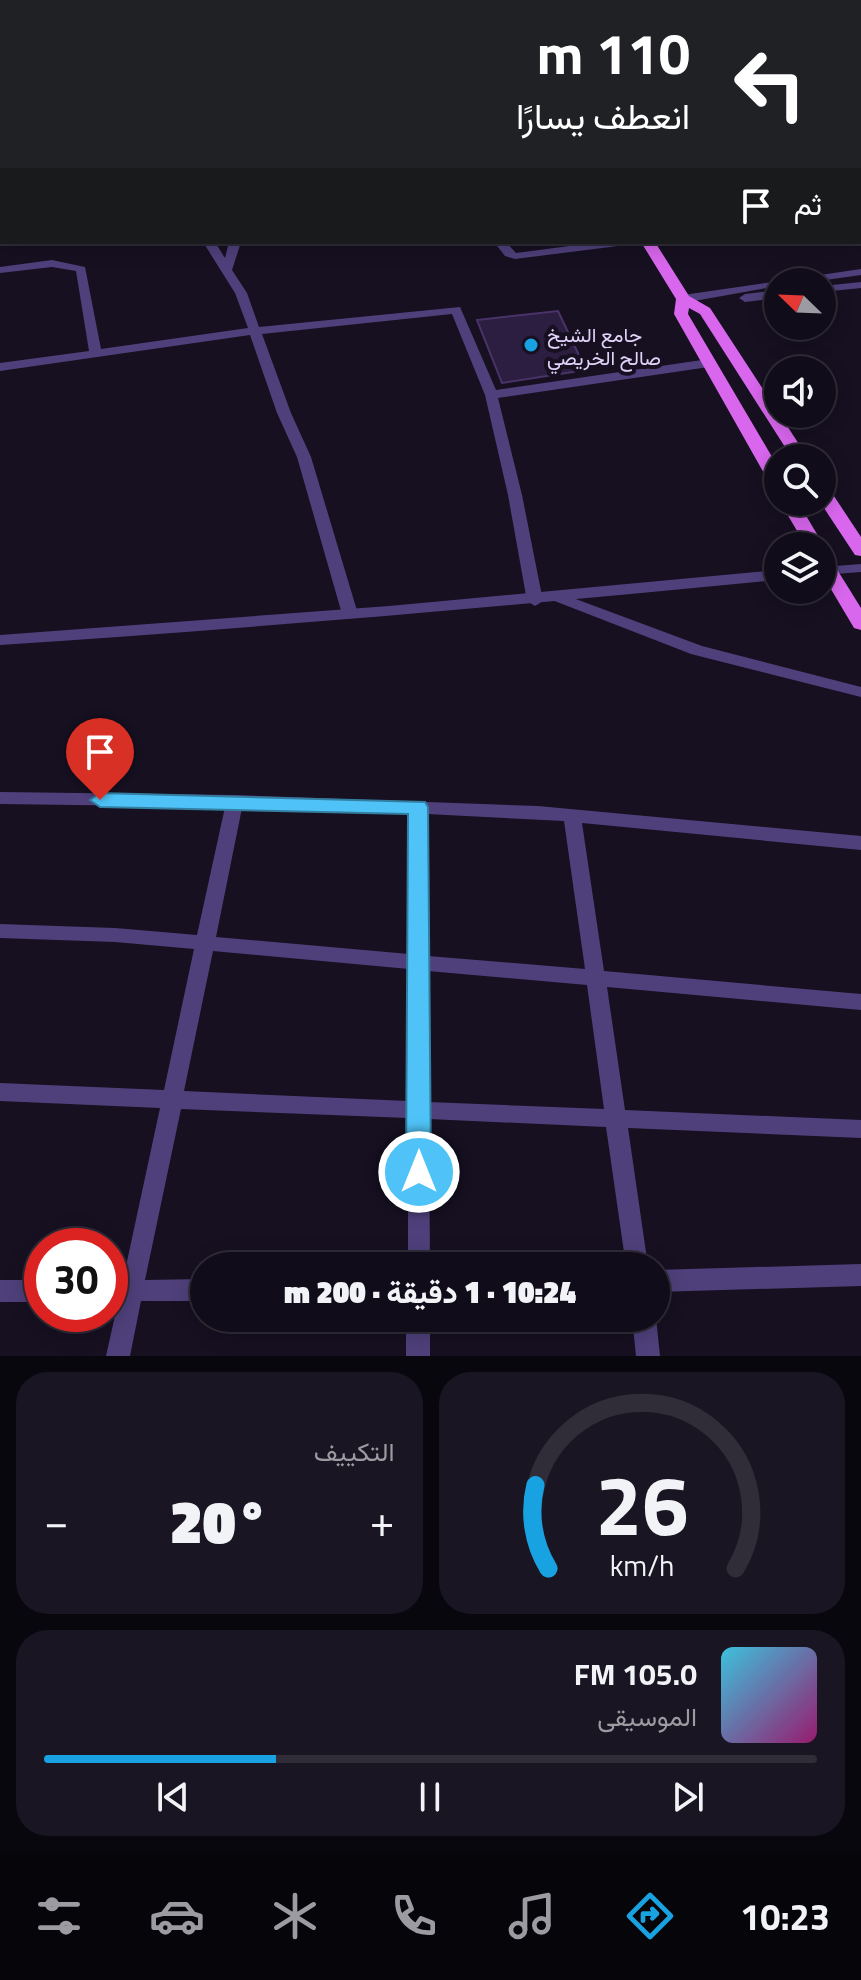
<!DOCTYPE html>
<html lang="ar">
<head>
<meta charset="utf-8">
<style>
	body { margin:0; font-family:"Titillium Web",Vazirmatn,sans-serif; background:#191522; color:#f1f3f6; direction:rtl; height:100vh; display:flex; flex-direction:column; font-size:30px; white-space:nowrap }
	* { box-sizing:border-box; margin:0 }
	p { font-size:26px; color:#9c9ba2 }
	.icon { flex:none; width:44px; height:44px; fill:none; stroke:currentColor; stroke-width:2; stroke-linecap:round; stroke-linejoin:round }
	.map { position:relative; height:1356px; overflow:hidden; direction:ltr }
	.panel { display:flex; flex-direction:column; gap:16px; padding:16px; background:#09070e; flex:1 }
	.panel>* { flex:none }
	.hud { position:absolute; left:0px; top:0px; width:862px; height:244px; box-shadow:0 4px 20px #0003,0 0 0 2px #302c38; direction:rtl; background:#202124; color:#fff; overflow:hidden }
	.needle { width:52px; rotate:293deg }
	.tools { position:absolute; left:764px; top:268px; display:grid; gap:16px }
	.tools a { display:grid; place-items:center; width:72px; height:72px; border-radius:50%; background:#100c19; box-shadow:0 4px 20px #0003,0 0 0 2px #302c38; font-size:40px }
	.speed { position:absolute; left:24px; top:1228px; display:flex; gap:16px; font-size:40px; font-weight:700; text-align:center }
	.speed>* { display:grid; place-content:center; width:104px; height:104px; border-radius:50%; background:#100c19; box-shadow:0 4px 20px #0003,0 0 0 2px #302c38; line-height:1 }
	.speed .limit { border:12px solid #d22; background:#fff; color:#111 }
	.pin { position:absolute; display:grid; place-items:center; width:68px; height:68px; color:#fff; margin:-82px -34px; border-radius:50% 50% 50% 0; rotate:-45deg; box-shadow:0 0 8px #0007 }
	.pin .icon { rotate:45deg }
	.me { position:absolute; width:88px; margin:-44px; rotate:0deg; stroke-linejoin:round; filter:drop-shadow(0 0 6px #0008) }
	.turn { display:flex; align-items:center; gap:28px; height:168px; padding:0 40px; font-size:36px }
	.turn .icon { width:104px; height:104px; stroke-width:2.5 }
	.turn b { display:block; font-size:56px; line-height:68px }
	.then { display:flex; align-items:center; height:76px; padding:0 40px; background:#0003; gap:16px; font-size:30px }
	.big { font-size:60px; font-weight:800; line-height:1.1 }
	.panel .tile { flex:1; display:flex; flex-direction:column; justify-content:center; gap:12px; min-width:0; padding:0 28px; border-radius:32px; background:#191522 }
	.panel .dial { align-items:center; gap:0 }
	.dial svg { height:208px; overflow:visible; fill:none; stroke:#302c38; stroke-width:7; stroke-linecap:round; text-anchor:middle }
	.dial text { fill:#f1f3f6; stroke:none }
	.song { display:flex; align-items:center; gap:24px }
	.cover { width:96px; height:96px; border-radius:12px; background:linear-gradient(135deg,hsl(190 70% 55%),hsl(320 70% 35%)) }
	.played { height:8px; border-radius:4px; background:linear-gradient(90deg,#19a2e1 30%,#302c38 30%) }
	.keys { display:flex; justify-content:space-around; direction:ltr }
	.heat { display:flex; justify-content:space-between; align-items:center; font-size:44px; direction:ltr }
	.panel .tiles { flex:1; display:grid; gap:16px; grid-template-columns:1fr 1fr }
	.tile:last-child { grid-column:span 2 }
	.trip { position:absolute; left:190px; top:1252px; width:480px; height:80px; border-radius:40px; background:#100c19; box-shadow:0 4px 20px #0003,0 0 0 2px #302c38; font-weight:800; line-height:80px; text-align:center; direction:rtl }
	.tabs { display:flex; height:128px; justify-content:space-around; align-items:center; background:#06050a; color:#9c9ba2 }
	.tabs .icon { width:56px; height:56px }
	.tabs .active { color:#19a2e1 }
	.tabs b { font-size:36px; color:#f1f3f6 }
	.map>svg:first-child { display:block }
</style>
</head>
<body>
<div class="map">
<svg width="861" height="1356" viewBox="0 0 861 1356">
	<rect width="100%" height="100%" fill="#161021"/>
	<path fill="#2c1e40" stroke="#493369" stroke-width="2" d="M558,311l28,59 -84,13 -25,-63z"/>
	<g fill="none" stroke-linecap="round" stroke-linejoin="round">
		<g fill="#4f407b" fill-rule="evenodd">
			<path d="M59,0h9l1,2h-9z"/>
			<path d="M212,0h34l1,1 -37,1z"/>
			<rect x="860" y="133" width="1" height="7"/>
			<path d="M203,242h12l10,16 4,-16h12l-9,28 15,23 12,34 201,-20 36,83 213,-31 6,4 -6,4 -211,31 24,97 21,106 -8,5 -8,-5 -19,-106 -23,-100 -33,-81 -190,20 29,79 20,44 47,157 -8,5 -8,-5 -45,-157 -20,-44 -27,-78 -250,36v-8l89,-12 -13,-80 -24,-4 -52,6v-6l52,-7 33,7 16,82 147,-21 -13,-35z"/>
			<path d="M494,242h12l10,11 84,-11h32l-6,3 -111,14 -10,-3z"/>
			<path d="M557,592l145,54 159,41v10l-170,-43 -139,-54 -3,-3 3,-3z"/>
			<path d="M0,792l235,3 303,11 323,30v14l-279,-27 22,148 257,23v16l-254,-23 18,123 236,10v18l-233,-10 20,138h-22l-20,-139 -177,-8 1,147h-22v-148l-227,-9 -36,171 59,-1v22h-63l-11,55h-24l12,-54h-8v-22h13l37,-172 -160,-7v-18l164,7 30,-141 -79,-7 -115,-4v-14l115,4 82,7 28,-128 -225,-3zM242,808l167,5v141l-193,-17zM427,814l137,7 21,148 -157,-13zM213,951l196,18 -1,132 -224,-10zM428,971l159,14 17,124 -175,-7z"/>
			<path d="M861,1264v22l-205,6v-22z"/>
			<rect x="0" y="1280" width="42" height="22"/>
			<rect x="406" y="1318" width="24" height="38"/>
			<path d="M632,1318h24l4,38h-24z"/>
		</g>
		<g fill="#4f407b" fill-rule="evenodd">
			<path d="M840,0h21v4l-23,-2z"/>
			<path d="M2,63v6l-2,1v-6z"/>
			<path d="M0,183h2l-2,7z"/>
			<path d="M861,269v6l-50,7h-33v4l-95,17 -6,-4 6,-4z"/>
			<path d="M861,282v6l-39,4v-6z"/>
			<path d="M778,290v8l-33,4 -6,-4 6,-4z"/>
			<path d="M861,564v8l-39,3v-8z"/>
			<path d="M778,570v10c-259,25 -518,48 -778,65v-10l389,-29z"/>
		</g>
		<g fill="#d967ee" fill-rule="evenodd">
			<path d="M490,0h11l1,2h-11z"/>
			<path d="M641,242h14l34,54 21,12 98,150h-16l-92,-144 -11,-6 -1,6 90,153v20l-9,-5 -95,-168 2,-15z"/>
			<path d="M822,486l6,1 33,50v19l-6,-1 -35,-53z"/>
			<path d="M780,502h18l26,44 -2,3v-3h-16z"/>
			<path d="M822,553l6,2 33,53v22l-7,-2 -32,-54z"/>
		</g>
	</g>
	<path fill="#4fc3f7" stroke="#337fa1" stroke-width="2" d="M100,793l325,9 3,5 3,365 -4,8 -8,3 -9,-3 -4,-8 2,-358 -308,-7 -10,-7z"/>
	<circle fill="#19a2e1" stroke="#161021" stroke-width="3" cx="531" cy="345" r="8"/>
	<g text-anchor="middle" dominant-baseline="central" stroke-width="8" stroke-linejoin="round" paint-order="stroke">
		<g font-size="20" fill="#e1d4fa" stroke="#161021" text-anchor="start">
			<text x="547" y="334">جامع الشيخ<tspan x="547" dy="23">صالح الخريصي</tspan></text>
		</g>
	</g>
</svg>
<div class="tools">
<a><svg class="needle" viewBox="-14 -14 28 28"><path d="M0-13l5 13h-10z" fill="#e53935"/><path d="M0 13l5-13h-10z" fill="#9c9ba2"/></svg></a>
<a><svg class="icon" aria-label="sound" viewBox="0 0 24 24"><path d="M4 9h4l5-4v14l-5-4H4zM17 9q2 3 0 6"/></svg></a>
<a><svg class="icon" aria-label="search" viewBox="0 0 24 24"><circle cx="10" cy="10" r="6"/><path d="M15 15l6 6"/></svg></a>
<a><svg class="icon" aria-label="layers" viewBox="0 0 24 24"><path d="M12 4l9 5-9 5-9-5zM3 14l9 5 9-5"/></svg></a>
</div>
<div class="speed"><div class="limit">30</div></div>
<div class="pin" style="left:100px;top:800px;background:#d93025"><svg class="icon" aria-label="arrive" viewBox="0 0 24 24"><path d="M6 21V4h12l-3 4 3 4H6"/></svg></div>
<svg class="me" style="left:419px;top:1172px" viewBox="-20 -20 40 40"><circle r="17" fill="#4fc3f7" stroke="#fff" stroke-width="3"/><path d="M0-11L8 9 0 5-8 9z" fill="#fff"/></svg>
<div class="trip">10:24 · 1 دقيقة · 200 m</div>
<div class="hud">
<div class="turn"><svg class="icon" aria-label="left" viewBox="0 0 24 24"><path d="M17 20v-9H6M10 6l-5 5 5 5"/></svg><div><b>110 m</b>انعطف يسارًا</div></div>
<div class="then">ثم<svg class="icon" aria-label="arrive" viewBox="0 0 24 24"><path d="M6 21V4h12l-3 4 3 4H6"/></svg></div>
</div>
</div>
<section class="panel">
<div class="tiles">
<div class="tile dial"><svg viewBox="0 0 100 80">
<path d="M14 69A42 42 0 1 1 86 69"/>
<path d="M14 69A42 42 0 0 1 9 37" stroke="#19a2e1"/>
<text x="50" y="56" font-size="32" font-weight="700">26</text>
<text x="50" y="72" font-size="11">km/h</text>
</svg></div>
<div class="tile"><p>التكييف</p>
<div class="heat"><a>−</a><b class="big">20°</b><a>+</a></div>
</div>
<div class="tile">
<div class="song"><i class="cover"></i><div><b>105.0 FM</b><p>الموسيقى</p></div></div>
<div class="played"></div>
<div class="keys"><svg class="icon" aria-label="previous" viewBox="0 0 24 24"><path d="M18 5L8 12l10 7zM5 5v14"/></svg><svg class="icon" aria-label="pause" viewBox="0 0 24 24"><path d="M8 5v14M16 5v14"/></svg><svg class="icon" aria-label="next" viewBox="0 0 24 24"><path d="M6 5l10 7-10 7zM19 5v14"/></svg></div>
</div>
</div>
</section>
<nav class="tabs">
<b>10:23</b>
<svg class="icon active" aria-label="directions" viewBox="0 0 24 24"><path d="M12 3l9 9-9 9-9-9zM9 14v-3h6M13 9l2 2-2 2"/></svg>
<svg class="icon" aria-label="music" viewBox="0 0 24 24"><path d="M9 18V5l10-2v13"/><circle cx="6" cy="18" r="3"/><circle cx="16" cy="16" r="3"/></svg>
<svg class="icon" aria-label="phone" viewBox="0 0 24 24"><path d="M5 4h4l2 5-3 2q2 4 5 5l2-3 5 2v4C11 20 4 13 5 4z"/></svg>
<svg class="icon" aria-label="climate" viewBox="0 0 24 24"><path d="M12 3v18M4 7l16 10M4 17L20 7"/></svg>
<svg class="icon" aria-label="car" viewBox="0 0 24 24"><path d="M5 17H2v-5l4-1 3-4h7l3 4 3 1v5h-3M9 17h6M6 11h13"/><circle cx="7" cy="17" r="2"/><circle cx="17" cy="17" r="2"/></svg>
<svg class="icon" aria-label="filters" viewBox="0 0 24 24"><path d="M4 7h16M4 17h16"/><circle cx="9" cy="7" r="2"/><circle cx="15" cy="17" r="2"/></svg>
</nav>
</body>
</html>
